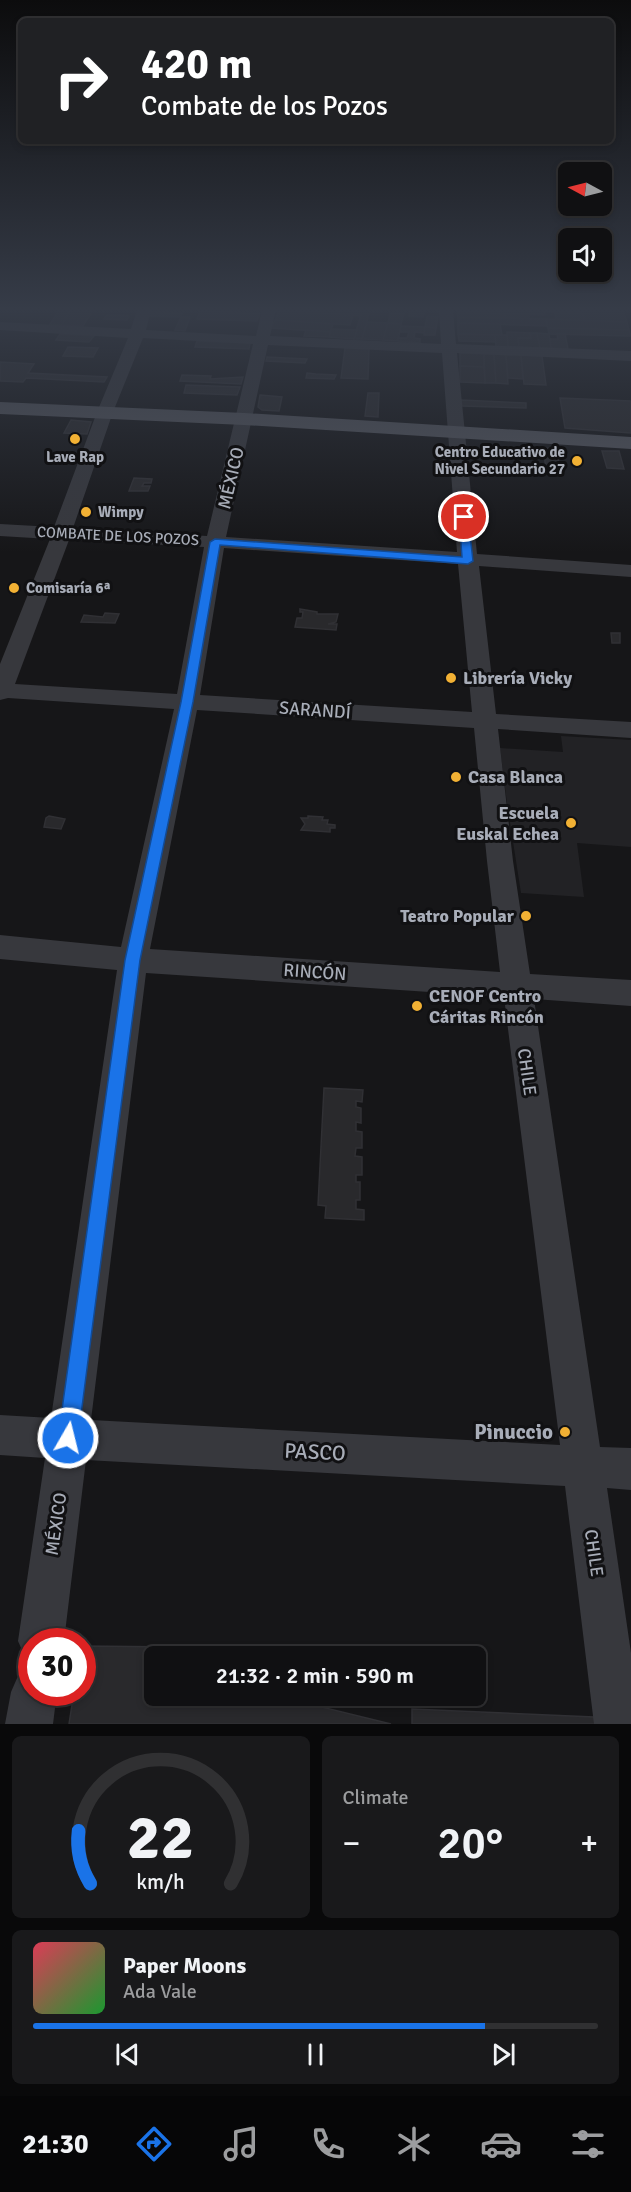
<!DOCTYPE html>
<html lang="en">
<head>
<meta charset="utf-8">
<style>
	body { margin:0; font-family:Signika,sans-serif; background:#19191b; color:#f1f3f6; height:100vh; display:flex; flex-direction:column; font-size:22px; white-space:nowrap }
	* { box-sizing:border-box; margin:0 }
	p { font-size:20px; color:#9c9d9f }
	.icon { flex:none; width:33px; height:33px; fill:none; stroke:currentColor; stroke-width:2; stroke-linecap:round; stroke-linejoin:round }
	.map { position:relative; height:1724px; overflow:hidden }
	.sheet { display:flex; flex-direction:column; gap:12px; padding:12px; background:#09090a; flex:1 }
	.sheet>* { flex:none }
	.hud { position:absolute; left:18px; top:18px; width:596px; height:126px; border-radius:9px; box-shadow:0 3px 9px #0003,0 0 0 2px #303032; background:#202124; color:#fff; overflow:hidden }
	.needle { width:39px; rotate:277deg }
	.tools { position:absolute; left:558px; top:162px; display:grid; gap:12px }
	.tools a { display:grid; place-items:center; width:54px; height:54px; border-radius:9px; background:#101012; box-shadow:0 3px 9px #0003,0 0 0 2px #303032; font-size:30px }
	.speed { position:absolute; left:18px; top:1628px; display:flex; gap:12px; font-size:30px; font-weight:700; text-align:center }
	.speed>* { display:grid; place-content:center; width:78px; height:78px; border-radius:50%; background:#101012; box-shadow:0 3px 9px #0003,0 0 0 2px #303032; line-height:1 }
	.speed .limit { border:9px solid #d22; background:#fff; color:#111 }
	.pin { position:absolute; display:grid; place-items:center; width:51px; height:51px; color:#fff; margin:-26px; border:3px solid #fff; border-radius:50%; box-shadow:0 2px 6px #0007 }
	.me { position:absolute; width:66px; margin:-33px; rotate:8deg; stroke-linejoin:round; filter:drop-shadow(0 0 4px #0008) }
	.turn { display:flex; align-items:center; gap:21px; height:126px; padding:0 24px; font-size:27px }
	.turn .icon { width:78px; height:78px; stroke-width:2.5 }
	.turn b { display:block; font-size:42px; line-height:51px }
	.big { font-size:45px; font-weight:600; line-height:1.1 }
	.sheet .card { flex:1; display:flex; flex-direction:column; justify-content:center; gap:9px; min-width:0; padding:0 21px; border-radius:9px; background:#19191b }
	.sheet .dial { align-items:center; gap:0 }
	.dial svg { height:156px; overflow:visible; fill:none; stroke:#303032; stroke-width:7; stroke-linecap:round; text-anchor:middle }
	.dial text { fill:#f1f3f6; stroke:none }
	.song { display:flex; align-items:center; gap:18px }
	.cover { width:72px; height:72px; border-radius:9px; background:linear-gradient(135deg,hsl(350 70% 55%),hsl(130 70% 35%)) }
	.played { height:6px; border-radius:3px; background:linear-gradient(90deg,#1a73e8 80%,#303032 80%) }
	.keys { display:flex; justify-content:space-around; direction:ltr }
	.heat { display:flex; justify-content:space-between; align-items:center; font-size:33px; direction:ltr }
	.sheet .tiles { flex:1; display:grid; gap:12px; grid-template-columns:1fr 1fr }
	.card:last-child { grid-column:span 2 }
	.trip { position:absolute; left:144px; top:1646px; width:342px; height:60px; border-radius:9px; background:#101012; box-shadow:0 3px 9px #0003,0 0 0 2px #303032; font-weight:600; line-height:60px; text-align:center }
	.tab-bar { display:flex; height:96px; justify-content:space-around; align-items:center; background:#060607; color:#9c9d9f }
	.tab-bar .icon { width:42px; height:42px }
	.tab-bar .current { color:#1a73e8 }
	.tab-bar b { font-size:27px; color:#f1f3f6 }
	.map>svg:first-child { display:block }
</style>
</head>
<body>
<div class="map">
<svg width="631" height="1724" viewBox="0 0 631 1724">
	<rect width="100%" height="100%" fill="#161618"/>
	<path fill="#222225" d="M561,736l70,4v107l-54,-4 7,54 -63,-4 -14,-90 -7,-55 63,4z"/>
	<g fill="#29292c" stroke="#303034" stroke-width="1.5">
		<path d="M59,310h11l-8,15 -12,-1z"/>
		<path d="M70,310h23l-10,16 -21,-1z"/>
		<path d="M279,310h59l-1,4z"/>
		<path d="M338,310h24l-1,6 -24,-2z"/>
		<path d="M362,310h8l-8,29h-8z"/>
		<path d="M410,310h15l-2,7 -14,-1z"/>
		<path d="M457,310h87l1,5 -88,-3z"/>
		<path d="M544,310h38l1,3 -38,-1z"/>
		<path d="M582,310l41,1 4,11 -43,-1z"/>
		<path d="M200,311l47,2h13l-3,8 -60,-2z"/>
		<path d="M279,311l58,3 16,1 -3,10 -75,-5z"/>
		<path d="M148,312l34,1 -1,4 -34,-1z"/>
		<path d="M457,312l29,1 1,5 -29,-1z"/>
		<path d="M390,313l14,1 -3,10 -13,-1z"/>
		<path d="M486,313l18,1 1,4h-18z"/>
		<path d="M555,313h28l1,8 -28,-1z"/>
		<path d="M504,314h25v5l-24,-1z"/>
		<path d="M107,315h10l12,1 -2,4 -23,-1z"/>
		<path d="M427,316l11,1 -2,11 -11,-1z"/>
		<path d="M181,317h9l-5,14 -10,-1z"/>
		<path d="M458,317l88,2 1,7 -89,-3z"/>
		<path d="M546,319l81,3 2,8 -81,-2z"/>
		<path d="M275,320l58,4 -3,8 -59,-4z"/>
		<path d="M367,322l21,1 -5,17 -21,-1z"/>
		<path d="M388,323l13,1 -3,17 -15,-1z"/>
		<path d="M458,323l42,1 2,11 -44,-1z"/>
		<path d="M401,326l24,1 -1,6 -9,-1 -1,6 6,1v4l-22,-2v-3h9l2,-6h-9z"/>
		<path d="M425,327l11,1 -1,7h-11z"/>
		<path d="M548,328l81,2 2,6 -82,-2z"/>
		<path d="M331,329l26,1 -3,9 -25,-2z"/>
		<path d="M306,330l24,2 -1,5 -25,-1z"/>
		<path d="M507,332l23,1 1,5h-13l1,9h-11z"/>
		<path d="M530,333h7l3,15 -21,-1 -1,-9h13z"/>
		<path d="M537,333l12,1 2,14h-11z"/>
		<path d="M60,334l34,2 -5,6 -33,-2z"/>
		<path d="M458,334l37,1 1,7 -37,-1z"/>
		<path d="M557,334h8l3,15 -17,-1 -1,-9h8z"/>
		<path d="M495,335h12l1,12h-12z"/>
		<path d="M197,341l53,2 -1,6 -54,-2z"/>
		<path d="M68,347l30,1 -5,9 -30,-1z"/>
		<path d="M345,348l24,1 -1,30 -27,-1z"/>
		<path d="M460,353l24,1v13l-24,-1z"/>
		<path d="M484,354h10l2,29h-11z"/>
		<path d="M494,354l12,1 2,29 -12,-1z"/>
		<path d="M506,355h15l2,24 -15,-1z"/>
		<path d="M521,355l21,1 4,29 -22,-1z"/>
		<path d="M267,357l19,1 21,1 -2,4 -39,-2z"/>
		<path d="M0,362l34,2 -6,9 79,4 -3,5 -78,-4 -3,4 -23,-1z"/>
		<path d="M460,366l24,1 1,16 -25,-1z"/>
		<path d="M307,373l9,1 20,1 -2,4 -28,-1z"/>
		<path d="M182,375l29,1 -1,3 33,-2 -2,7 -61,-3z"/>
		<path d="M186,385l54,2 -3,8 -53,-2z"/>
		<path d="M368,393h11l-1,24 -13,-1z"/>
		<path d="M260,395l22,2 -3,14 -17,-1 -4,-3z"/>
		<path d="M560,398l71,3v32l-66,-5z"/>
		<path d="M461,400l65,3v5l-64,-2z"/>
		<path d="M71,420l20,2 -4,12 -23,-1z"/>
		<path d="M543,448l13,1 4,19h-14z"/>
		<path d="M602,451h17l5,18 -17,-1z"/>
		<path d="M134,478l18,1 -1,4h-7l-2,3h8l-2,5h-19z"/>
		<path d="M300,609l17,3v2h21l-2,8 -8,2h9l-1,6 -41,-3 2,-9h5l1,-6h-3z"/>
		<path d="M105,613l14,1 -4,9 -34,-1 3,-7 19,2z"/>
		<path d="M611,633h9v10h-8z"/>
		<path d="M49,816l16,3 -4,10 -17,-2 2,-9z"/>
		<path d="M308,816l15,1 -1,3h6l-1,4 8,1v3h-5v4l-29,-2 4,-6 -4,-6h7z"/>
		<path d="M324,1088l39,2 -1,12 -6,-1v6l5,1v15l-5,-1v9l6,1v16h-6l-1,8 7,1v18h-6v7h4v18h-4v9l8,1v10l-39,-2 1,-12 -8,-1z"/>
		<path d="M82,1646l207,2 1,8h-136v39h142l1,6 94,23h-322l5,-32h8z"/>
		<path d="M412,1709l182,8 1,7h-183z"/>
	</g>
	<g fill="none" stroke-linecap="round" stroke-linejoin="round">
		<g fill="#37383d" fill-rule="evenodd">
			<path d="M137,310h14l-5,20 110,6 6,-26h14l-6,26 171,8 -2,-34h14l3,34 175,7v10l-174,-8 20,201 154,11v12l-152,-11 17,148 135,8v16l-133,-9 15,132 17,113 101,6v26l-97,-7 66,448 31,1v42l-24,-2 24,165v71h-37l-29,-238 -479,-26 -22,181h-32v19l-7,-3 -7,-16 27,-183 -45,-3v-40l51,3 66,-448 -117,-11v-24l121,12 53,-238 -166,-11 -8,2v-36l50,-125 -50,-3v-12l54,3 43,-115 31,-74 -128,-8v-8l131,7zM143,338l110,6 -46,192 -134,-8 40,-116zM268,345l174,8 15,199 -231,-15zM69,540l135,7 -27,147 -162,-10zM224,548l234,16 14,148 -272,-17zM197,710l277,18 13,133 13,111 -350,-23zM146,973l358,24 56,448 -469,-25z"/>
			<path d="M32,1670v22h25l-4,32h-48l6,-32 7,-16z"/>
		</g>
		<path fill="#53555c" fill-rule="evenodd" d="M0,402l244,11 387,24v12l-387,-24 -244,-11z"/>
	</g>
	<linearGradient id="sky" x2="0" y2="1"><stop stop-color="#0c0c0d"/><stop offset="0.56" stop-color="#363c48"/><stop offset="1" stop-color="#363c48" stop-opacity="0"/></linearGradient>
	<rect width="631" height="552" fill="url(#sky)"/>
	<path fill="#1a73e8" stroke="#114b97" stroke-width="1.5" d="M464,514l4,3 5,44 -5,3 -248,-19 -27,157 -53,258 -62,478 -3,7 -7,3 -7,-3 -3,-7 67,-478 56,-258 29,-160 5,-3 247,18 -3,-40z"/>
	<g fill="#f2b134" stroke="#111113" stroke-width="2">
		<circle cx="75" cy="439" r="6"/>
		<circle cx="577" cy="461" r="6"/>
		<circle cx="86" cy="512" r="6"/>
		<circle cx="14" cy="588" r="6"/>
		<circle cx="451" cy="678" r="6"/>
		<circle cx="456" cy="777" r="6"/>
		<circle cx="571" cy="823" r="6"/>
		<circle cx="526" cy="916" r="6"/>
		<circle cx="417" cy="1006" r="6"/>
		<circle cx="565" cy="1432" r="6"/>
	</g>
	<g text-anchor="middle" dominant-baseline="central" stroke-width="6" stroke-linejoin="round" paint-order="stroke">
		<g font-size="15" font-weight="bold" fill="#a8adb8" stroke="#111113" text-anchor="start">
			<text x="565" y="452" text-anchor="end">Centro Educativo de<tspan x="565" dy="17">Nivel Secundario 27</tspan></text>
			<text x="75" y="457" text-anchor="middle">Lave Rap</text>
			<text x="98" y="512">Wimpy</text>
			<text x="26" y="588">Comisaría 6ª</text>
		</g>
		<g font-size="15" fill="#a8adb8" stroke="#111113">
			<text transform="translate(118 536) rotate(3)">COMBATE DE LOS POZOS</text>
		</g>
		<g font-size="18" fill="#a8adb8" stroke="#111113">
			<text transform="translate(231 478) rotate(-77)">MÉXICO</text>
			<text transform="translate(315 710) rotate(4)">SARANDÍ</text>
			<text transform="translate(315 972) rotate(4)">RINCÓN</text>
			<text transform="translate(527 1072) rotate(82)">CHILE</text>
			<text transform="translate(56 1524) rotate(-82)">MÉXICO</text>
			<text transform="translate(594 1553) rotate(82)">CHILE</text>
		</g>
		<g font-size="18" font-weight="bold" fill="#a8adb8" stroke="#111113" text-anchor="start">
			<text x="463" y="678">Librería Vicky</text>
			<text x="468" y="777">Casa Blanca</text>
			<text x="559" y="813" text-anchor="end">Escuela<tspan x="559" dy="21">Euskal Echea</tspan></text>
			<text x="514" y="916" text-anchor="end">Teatro Popular</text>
			<text x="429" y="996">CENOF Centro<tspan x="429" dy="21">Cáritas Rincón</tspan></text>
		</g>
		<g font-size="21" font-weight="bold" fill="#a8adb8" stroke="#111113" text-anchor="end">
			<text x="553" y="1432">Pinuccio</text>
		</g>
		<g font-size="21" fill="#a8adb8" stroke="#111113">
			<text transform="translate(315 1452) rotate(3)">PASCO</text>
		</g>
	</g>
</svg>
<div class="tools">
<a><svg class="needle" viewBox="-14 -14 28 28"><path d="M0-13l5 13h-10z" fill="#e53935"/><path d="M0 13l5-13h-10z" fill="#9c9d9f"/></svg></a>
<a><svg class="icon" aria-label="sound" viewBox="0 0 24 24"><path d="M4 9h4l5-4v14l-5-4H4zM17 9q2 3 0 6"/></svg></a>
</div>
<div class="speed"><div class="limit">30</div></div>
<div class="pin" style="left:464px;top:517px;background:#d93025"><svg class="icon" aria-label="arrive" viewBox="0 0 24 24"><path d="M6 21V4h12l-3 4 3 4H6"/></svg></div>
<svg class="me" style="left:68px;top:1438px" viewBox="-20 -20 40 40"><circle r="17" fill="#1a73e8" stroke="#fff" stroke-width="3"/><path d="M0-11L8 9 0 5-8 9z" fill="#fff"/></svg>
<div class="trip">21:32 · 2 min · 590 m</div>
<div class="hud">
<div class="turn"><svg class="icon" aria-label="right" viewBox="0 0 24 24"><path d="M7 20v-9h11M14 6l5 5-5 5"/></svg><div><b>420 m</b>Combate de los Pozos</div></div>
</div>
</div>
<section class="sheet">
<div class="tiles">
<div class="card dial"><svg viewBox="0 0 100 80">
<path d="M14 69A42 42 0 1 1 86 69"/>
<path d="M14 69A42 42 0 0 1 8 42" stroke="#1a73e8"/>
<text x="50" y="56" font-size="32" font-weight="700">22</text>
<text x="50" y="72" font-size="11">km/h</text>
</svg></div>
<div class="card"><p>Climate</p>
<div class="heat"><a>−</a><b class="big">20°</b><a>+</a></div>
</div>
<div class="card">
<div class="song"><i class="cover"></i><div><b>Paper Moons</b><p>Ada Vale</p></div></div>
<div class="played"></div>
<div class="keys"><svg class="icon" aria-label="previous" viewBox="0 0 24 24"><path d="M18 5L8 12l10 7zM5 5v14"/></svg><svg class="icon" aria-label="pause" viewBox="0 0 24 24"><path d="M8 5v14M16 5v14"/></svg><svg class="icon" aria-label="next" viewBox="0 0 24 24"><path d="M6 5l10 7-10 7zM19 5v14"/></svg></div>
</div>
</div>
</section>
<nav class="tab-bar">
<b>21:30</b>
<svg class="icon current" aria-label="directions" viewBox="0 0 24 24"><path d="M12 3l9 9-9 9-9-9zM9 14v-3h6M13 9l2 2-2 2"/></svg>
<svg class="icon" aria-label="music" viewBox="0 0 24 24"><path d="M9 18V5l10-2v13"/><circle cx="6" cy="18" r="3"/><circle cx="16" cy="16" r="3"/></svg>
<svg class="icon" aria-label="phone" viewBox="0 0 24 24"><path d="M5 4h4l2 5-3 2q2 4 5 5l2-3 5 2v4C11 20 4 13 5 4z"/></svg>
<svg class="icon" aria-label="climate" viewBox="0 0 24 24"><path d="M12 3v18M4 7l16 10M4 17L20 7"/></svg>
<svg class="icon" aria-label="car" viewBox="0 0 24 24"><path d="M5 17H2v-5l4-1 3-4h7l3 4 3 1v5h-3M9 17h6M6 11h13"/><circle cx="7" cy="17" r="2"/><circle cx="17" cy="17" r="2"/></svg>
<svg class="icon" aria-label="filters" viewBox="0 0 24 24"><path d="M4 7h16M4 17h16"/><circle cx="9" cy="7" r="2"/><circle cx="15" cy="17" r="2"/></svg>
</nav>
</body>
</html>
